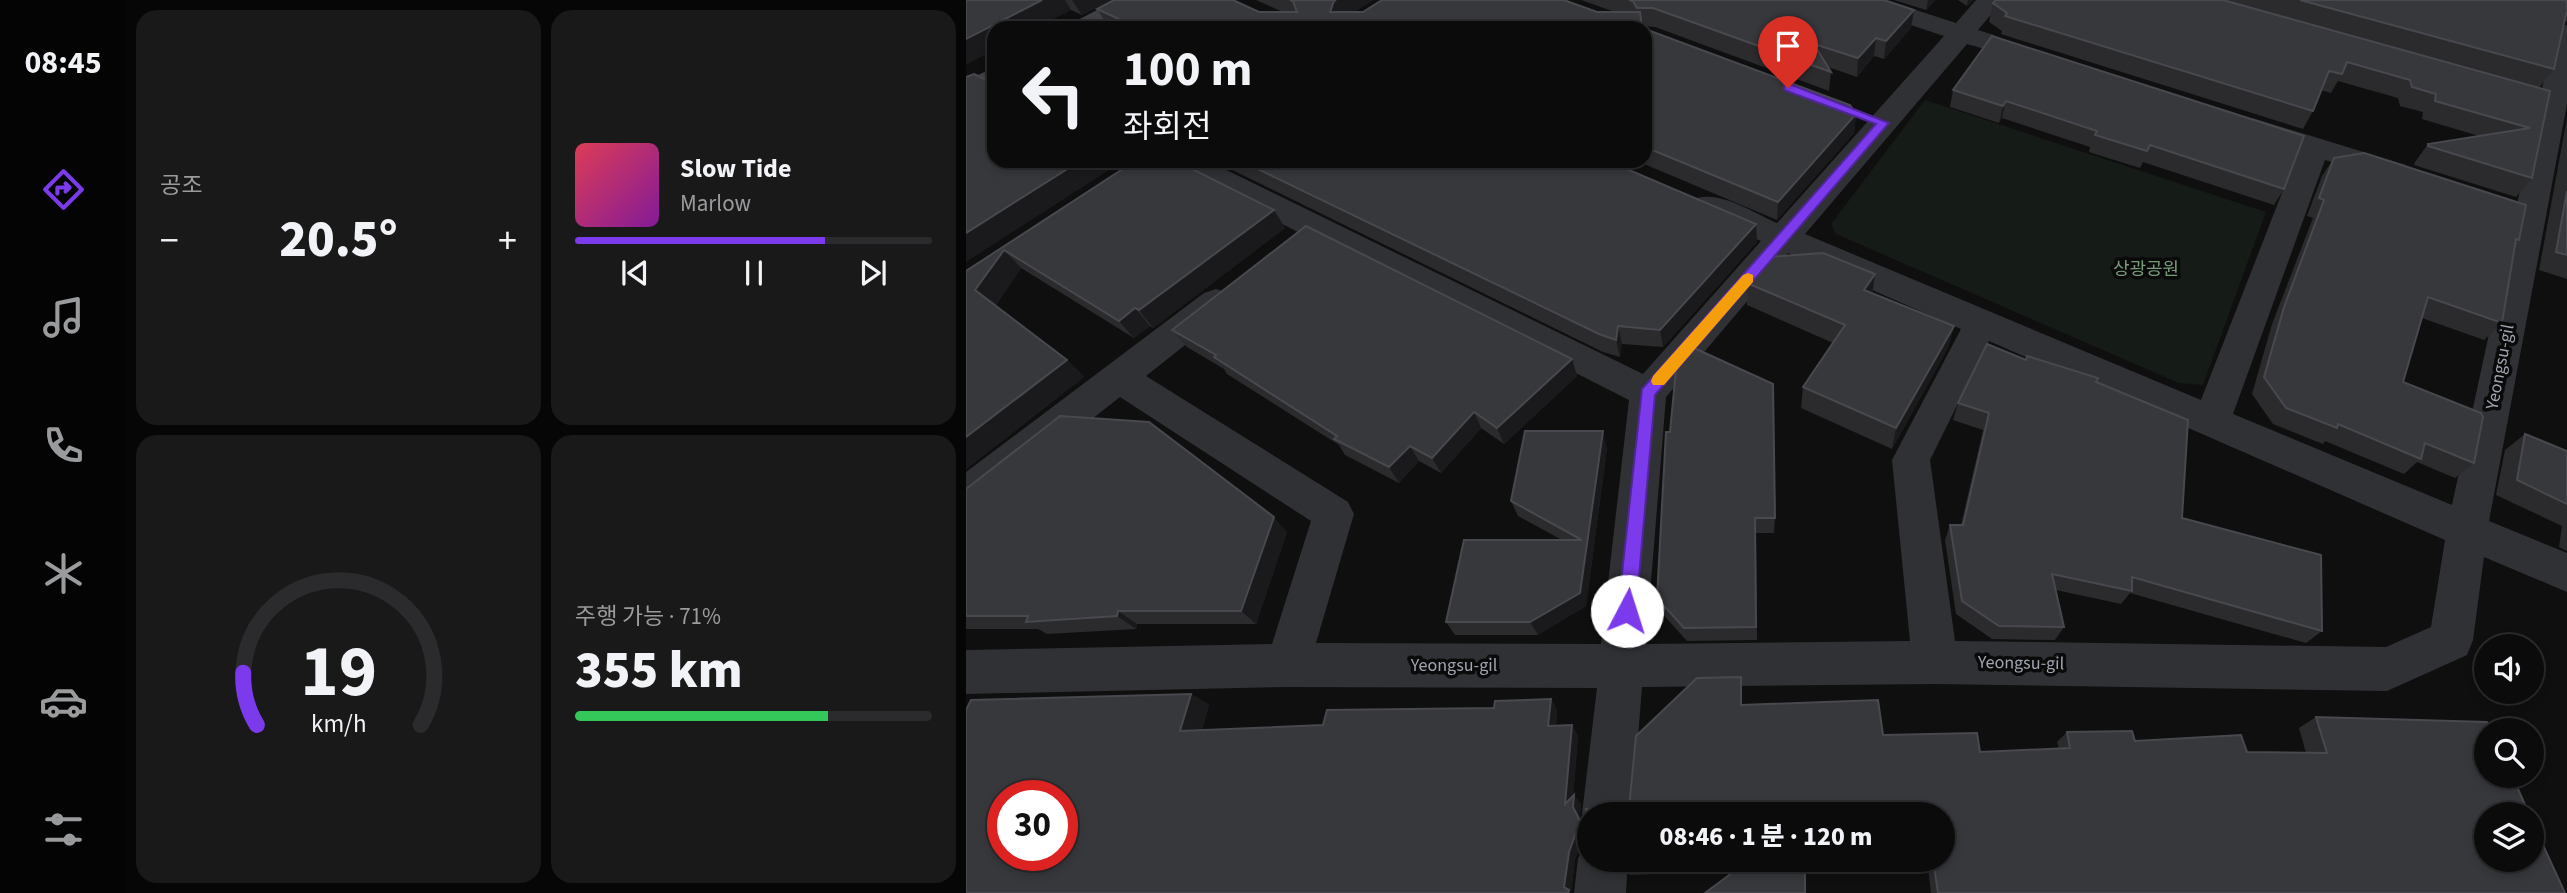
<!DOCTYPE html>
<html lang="ko">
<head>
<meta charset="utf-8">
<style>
	body { margin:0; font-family:"Source Sans 3","Noto Sans KR",sans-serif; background:#19191a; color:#f1f3f6; height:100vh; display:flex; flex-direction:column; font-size:26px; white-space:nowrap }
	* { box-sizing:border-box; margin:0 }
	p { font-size:23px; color:#9a9b9d }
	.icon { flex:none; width:38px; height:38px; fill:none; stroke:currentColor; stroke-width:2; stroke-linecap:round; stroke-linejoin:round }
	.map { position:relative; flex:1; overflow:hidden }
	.details { display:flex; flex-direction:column; gap:10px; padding:10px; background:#060607; width:840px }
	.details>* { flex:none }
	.top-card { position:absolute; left:21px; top:21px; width:665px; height:147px; border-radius:21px; box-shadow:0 4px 10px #0003,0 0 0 2px #2b2b2d; background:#0b0b0c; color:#f1f3f6; overflow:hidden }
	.tools { position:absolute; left:1508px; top:634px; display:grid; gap:14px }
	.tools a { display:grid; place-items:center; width:70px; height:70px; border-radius:50%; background:#0b0b0c; box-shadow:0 4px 10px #0003,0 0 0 2px #2b2b2d; font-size:35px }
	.speed { position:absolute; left:21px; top:780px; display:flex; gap:14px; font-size:35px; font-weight:700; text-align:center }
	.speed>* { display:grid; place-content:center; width:91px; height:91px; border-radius:50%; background:#0b0b0c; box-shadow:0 4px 10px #0003,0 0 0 2px #2b2b2d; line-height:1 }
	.speed .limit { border:10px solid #d22; background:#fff; color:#111 }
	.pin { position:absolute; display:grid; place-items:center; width:60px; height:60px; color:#fff; margin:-72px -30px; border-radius:50% 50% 50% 0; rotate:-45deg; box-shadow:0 0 7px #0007 }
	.pin .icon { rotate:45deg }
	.me { position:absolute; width:77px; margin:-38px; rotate:5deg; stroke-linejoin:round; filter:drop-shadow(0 0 5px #0008) }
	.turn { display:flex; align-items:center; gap:24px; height:147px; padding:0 21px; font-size:32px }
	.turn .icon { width:91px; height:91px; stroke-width:2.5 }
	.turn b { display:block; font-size:49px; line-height:60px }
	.big { font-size:52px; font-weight:800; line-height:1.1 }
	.details .card { flex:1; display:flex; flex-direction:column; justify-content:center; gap:10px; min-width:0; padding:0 24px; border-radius:21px; background:#19191a }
	.details .dial { align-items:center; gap:0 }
	.dial svg { height:182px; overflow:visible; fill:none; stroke:#2b2b2d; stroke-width:7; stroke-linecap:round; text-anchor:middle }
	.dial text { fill:#f1f3f6; stroke:none }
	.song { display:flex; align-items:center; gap:21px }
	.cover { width:84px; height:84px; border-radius:10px; background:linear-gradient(135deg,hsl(350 70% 55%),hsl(290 70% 35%)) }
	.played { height:7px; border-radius:4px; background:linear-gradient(90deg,#7c3aed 70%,#2b2b2d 70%) }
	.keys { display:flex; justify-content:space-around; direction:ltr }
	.heat { display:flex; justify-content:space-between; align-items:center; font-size:38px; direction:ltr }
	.charge { height:10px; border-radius:5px; background:linear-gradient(90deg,#34c759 71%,#2b2b2d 0) }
	.details .tiles { flex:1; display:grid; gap:10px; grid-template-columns:repeat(2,1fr) }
	.trip { position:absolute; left:611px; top:802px; width:378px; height:70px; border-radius:35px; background:#0b0b0c; box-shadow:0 4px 10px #0003,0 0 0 2px #2b2b2d; font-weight:800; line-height:70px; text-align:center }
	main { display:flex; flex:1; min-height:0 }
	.dock { display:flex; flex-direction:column; width:126px; justify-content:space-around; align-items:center; background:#040405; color:#9a9b9d }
	.dock .icon { width:49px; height:49px }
	.dock .on { color:#7c3aed }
	.dock b { font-size:32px; color:#f1f3f6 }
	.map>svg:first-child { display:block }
</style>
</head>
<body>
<main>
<nav class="dock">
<b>08:45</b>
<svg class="icon on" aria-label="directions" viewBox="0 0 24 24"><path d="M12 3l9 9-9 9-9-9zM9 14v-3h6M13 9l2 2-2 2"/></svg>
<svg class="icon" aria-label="music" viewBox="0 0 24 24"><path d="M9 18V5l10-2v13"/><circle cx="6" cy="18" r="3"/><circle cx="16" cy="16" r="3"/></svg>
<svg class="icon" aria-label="phone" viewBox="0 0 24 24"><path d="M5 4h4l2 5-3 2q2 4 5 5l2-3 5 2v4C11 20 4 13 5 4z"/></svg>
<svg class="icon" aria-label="climate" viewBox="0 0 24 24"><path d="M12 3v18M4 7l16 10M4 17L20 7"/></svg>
<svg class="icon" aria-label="car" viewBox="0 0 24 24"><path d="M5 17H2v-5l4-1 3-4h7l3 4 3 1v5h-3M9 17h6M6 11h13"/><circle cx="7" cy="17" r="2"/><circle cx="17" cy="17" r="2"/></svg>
<svg class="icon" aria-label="filters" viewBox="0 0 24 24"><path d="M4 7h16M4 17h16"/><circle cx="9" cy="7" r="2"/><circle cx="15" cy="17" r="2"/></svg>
</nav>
<section class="details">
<div class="tiles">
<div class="card"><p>공조</p>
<div class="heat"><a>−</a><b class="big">20.5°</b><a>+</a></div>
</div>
<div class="card">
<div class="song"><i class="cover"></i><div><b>Slow Tide</b><p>Marlow</p></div></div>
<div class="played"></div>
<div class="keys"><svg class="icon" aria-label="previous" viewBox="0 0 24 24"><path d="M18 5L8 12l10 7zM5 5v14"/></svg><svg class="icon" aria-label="pause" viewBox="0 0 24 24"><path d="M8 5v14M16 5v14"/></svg><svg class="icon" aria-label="next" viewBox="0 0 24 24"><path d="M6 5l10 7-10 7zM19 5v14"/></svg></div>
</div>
<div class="card dial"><svg viewBox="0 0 100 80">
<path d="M14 69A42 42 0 1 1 86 69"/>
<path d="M14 69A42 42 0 0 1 8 46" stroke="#7c3aed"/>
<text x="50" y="56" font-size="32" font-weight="700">19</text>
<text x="50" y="72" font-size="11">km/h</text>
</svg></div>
<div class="card"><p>주행 가능 · 71%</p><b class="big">355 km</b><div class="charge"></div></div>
</div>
</section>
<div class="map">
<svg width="1601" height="893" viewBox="0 0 1601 893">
	<rect width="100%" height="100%" fill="#0f0f10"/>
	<path fill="#151b16" d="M959,100l341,112 -63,173 -24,-2 -343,-149 -5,-10z"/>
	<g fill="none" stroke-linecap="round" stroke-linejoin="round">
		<g fill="#303135" fill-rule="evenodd">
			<path d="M880,0h39l71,23 20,-23h27l-25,30 16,5 4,6 -4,6 -9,2 -18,-5 -162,190 396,166 97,-248 -56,-19 -5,-6 5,-6 10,-3 10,3 144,44 4,7 -4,7 -11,3 -70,-22 -92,254 219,91 102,-472 4,-6 9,-2v79l-78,417 78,32v39l-83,-35 -11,83 -6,15 -80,36 -452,-7 -293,3 -10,127h-43v16l-7,-16 15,-126 -310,-1 -321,7v-44l306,-6 39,-123 -191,-124 -140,110 -14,5v-40l238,-179 12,-4 12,4 5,9 -5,9 -82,65 202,126 6,12 -38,129 285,1 28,-244 -457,-232 -4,-7h40l435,213 118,-133 -64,-27 -5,-8 5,-8c25,-7 57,15 80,25l167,-187 -94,-31zM822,253l173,76 -69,131 18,181 -264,3 20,-247zM1023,341l456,199 -14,87 -45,20 -431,-6 -25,-181z"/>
			<path d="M623,840v19h39l-2,34h-52l4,-34 7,-18z"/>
		</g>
		<g fill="#3e4045" fill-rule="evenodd">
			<path d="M150,0h32l-4,5 -41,23h-33l4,-6z"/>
			<path d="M28,68v19l-28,13v-20z"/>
		</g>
	</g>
	<g fill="#2b2b2e" fill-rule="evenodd">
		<path d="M0,0h145l-29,15 -11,-5z"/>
		<path d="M290,0h117l-19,12h261l-34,-12h303l27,28 -27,31 -10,-3 -17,21 -29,-10 3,5 -2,19 -174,-64 -13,-1v2h-532l-13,-19 186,3z"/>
		<path d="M928,0h41l-9,10z"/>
		<path d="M992,0h15l-6,6z"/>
		<path d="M1259,0h342v21l-3,2 -10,46 -15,19z"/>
		<path d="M1027,3l557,88 -18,87 -16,19 -102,-32 1,-3 13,-18 51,-8 -57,-17 1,-7 -23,-6 -2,-8 -60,-17 -7,12 -10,-3 -8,21 -10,18 -302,-95 1,-3 -13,-9z"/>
		<path d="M679,29l211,85 -2,19 -77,87 -140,-59h8z"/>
		<path d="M1026,36l292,153 -10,16 -131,-43 -3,6 -51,-16 1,-5 -88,-29 -3,5 -49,-16 3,-17z"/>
		<path d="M1601,118v161l-28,-9z"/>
		<path d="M1368,158l185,82 -4,4 -13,79 -18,17 -62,-22 -19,64 71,81 -19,15 -38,-16 -13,12 -79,-33 -2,3 -50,-20 -21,-30 20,-70 41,-106 -6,-2 15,-40z"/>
		<path d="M169,161l139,49 11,18 -132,100 -3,-2 -16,12 -113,-70 -26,38 72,54 17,17 -118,92v-198z"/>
		<path d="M248,161h394l148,63 1,18 -94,105 -41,-3 -2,13 -17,-5z"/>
		<path d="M909,274l-3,19 82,33 -6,22 -56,101 -91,-41 2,-21 30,-44 -86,-38v-22z"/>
		<path d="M206,330l400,29 5,17 -73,68 -23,-16 -40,45 -22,-12 -20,22 -54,-28 -6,-10 -112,-71 -3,-5 -37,-22z"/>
		<path d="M1060,360l70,22 86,136 140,113 -16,12 -176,-50 -9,11 -65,-14 8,37 -9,13 -63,-1 -36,-25 -11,-74 5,-15h11l22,-95 -30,-10 5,-17z"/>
		<path d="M700,432l109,86 -1,15h-18l1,107 -70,1 -27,-30 -3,-13z"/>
		<path d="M1559,434l42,17v100l-8,-4 3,-21 -66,-31 9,-45z"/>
		<path d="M641,448l-21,158 -48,29h-83l-9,-13 116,-82 -44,-24 -7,-15z"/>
		<path d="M0,489l321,43 -31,92h-119l-1,5 -89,5 -9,-5h-72z"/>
		<path d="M775,677l1,28 136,-5 5,35 94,-2 3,19 79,-3 -2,-7 10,-10 65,-1 3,10 106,-6 6,17 59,1 -7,-25 17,-11 171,5 4,8h-4v45h25l17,39h-42v45h45v-38l33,72h-634l-4,-34h15v-45h-353v40l-4,-4v-11l-2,1 -8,19 -4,33 1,1h-606v-183l5,-10 220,-6 18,11 -7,25 121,-5 4,-15 167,-2 1,-7 56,-2 6,11 -1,16 16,-1 6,11 -5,60 1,-1 7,9 -1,11 4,9 2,-2v-13l43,-1 7,-72 61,-58zM37,796h59v60h-59z"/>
		<path d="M839,859l-70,12 -105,4 -5,-6z"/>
	</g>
	<g fill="#1a1a1c">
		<path d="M76,0h23l6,10 -35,18h-42v22l-28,15v-26z"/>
		<path d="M106,0h39l-29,15z"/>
		<path d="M370,0h37l-31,20 -12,-8 4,-11z"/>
		<path d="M962,0h7l-9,10z"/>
		<path d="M1002,0h5l-6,6z"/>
		<path d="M948,10l-3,18 -27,31 2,-18z"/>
		<path d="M910,38l-2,18 -17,21 1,-19z"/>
		<path d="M1040,101l-4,17 -3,5 4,-17z"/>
		<path d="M890,114l-2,19 -77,87 1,-18z"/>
		<path d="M114,161h43l-157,101v-29z"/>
		<path d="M308,210l11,18 -132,100 -14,-18z"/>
		<path d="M790,224l1,18 -94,105 -3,-17z"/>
		<path d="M38,250l17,18 -28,40 -18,-18z"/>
		<path d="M909,274l-3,23 -8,-7z"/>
		<path d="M169,308l15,18 -16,12 -15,-17z"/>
		<path d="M652,326l4,18 -2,13 -4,-17z"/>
		<path d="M988,326l-6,22 -56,101 4,-21z"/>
		<path d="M606,359l5,17 -73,68 -7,-16z"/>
		<path d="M101,360l17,17 -118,92v-32z"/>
		<path d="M508,412l7,16 -40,45 -9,-15z"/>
		<path d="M637,431l4,17 -21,158 -48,29 -8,-13 50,-29z"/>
		<path d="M444,446l9,15 -20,22 -10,-16z"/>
		<path d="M308,517l13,15 -31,92 -15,-13z"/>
		<path d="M152,611l19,13 -1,5 -19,-13z"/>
		<path d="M225,694l18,11 -10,36 -19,-10z"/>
		<path d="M585,699l6,11 -2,27 -7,-11z"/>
		<path d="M606,725l6,11 -6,76 -7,-8z"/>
		<path d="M608,795l7,9 -1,11 8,18 -6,-8 -9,-18z"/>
		<path d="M616,830l6,7 -5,3 -8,19 -4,33 1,1h-4l-4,-6 5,-35 7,-19z"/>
	</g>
	<g fill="#37383c" stroke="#48494e" stroke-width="2" fill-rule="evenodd">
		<path d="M0,0h76l-76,39z"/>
		<path d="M148,0h119l26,12h38l-4,-11 -3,-1h46l-2,1 -4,11h33l19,-12h182l33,12h43l2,16h-504l-41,-19z"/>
		<path d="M663,0h255l30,10 -28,31 -10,-3 -18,20 -44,-14 17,28 -178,-64h-16l-4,-7z"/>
		<path d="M1030,0h227l327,91 -18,87 -104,-32v-2l102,-16 -95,-27 1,-7 -24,-7 -2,-7 -63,-18 -5,12 -13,-3 -16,40 -308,-95 2,-3 -14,-10z"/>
		<path d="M1334,0h265l2,1v11l-1,2 -12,55z"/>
		<path d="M679,29l205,76 6,9 -78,88 -133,-55z"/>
		<path d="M1026,36l312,100 -20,53 -134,-44 -3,6 -52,-16 2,-4 -91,-30 -3,5 -50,-16z"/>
		<path d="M8,74l20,10v77h86l-114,72v-156z"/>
		<path d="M1398,153l162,52 -7,35 -3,-1 -14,84 -74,-26 -25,85 78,31 2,4 -9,46 -49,-20 -4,16 -83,-35 -1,4 -51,-20 -22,-31 20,-70 40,-107 -5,-2 15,-40z"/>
		<path d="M169,161h41l98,49 -135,100 -4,-2 -16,13 -115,-71 -29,40 92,70 -101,77v-166z"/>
		<path d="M275,161h367l148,63 -96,106 -42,-4 -2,14 -17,-6z"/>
		<path d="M1601,191v64l-11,-3z"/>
		<path d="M340,226l266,133 -75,69 -23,-16 -42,46 -22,-12 -21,21 -55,-28 3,-3 -123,-79 2,-2 -44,-25z"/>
		<path d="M857,253l52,21 -11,16 90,36 -58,102 -93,-41 42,-62 -98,-42 22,-26z"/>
		<path d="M1021,344l39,16 1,-4 71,22 -2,4 92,38 -6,98 139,37 1,76 -190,-54v14l-80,-17 12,53 -65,-1 -37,-25 -12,-76h13l26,-112 -31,-10z"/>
		<path d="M728,348l79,36 2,134h-20l1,109 -72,1 -27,-30 9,-166h4l6,-62z"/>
		<path d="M94,416l89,6 125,95 -33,94h-123l-1,5 -91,6 2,-6h-62v-127z"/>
		<path d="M559,431h78l-23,162 -50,29h-84l18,-82h118l-71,-39z"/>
		<path d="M1559,434l42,17v53l-50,-24z"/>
		<path d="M775,677v28l137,-5 5,35 94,-2 3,19 90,-4 -3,-16 65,-1 3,10 106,-6 6,17 80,1 -11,-36 171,5 4,8h-4v45h25l17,39h-42v45h45v-38l33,72h-627l-5,-34h9v-45h-353v36h-4v-17l-3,-3 -6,3 -7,19 -5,35 5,3 -1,3h-602v-183l5,-10 220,-6 -11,37 143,-6 4,-15 167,-2 1,-7 56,-2 -3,27 24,-1 -7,79 9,-9 -1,12 9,18 4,-3v-13l43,-1 7,-72 61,-58zM37,796h59v60h-59z"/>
		<path d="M659,859h180v34h-100l39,-29 -119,5z"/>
	</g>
	<path fill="#7c3aed" stroke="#51269a" stroke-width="2" d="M818,85h8l97,38 -234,272 -19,216 -3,6 -6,3 -6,-3 -3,-6 24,-222 234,-265 -92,-34z"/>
	<path fill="#f59e0b" d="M782,273l5,2v7l-89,103h-11l-2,-4 2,-5 90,-101z"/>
	<g text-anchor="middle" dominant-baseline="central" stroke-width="7" stroke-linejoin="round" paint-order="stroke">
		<g font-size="18" fill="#769d78" stroke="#0a0a0b">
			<text x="1180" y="269">상광공원</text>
		</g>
		<g font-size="18" fill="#a0a5b1" stroke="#0a0a0b">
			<text transform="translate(1534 367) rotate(-79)">Yeongsu-gil</text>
			<text transform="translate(1055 663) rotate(1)">Yeongsu-gil</text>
			<text x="488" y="665">Yeongsu-gil</text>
		</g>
	</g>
</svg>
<div class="tools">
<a><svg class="icon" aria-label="sound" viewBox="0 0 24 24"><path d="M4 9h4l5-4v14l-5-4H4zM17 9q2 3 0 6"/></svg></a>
<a><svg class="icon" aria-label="search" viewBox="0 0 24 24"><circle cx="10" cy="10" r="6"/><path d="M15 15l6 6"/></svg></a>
<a><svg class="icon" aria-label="layers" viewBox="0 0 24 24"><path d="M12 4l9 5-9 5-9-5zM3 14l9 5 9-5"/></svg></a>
</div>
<div class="speed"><div class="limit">30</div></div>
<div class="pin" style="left:822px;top:88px;background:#d93025"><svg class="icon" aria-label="arrive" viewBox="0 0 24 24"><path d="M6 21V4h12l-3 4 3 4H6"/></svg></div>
<svg class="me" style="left:661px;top:611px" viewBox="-20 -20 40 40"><circle r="19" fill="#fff"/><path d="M0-13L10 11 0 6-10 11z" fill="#7c3aed"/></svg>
<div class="trip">08:46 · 1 분 · 120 m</div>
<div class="top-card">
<div class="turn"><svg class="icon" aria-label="left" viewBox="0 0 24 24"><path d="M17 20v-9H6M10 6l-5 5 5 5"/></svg><div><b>100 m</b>좌회전</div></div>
</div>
</div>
</main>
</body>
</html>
